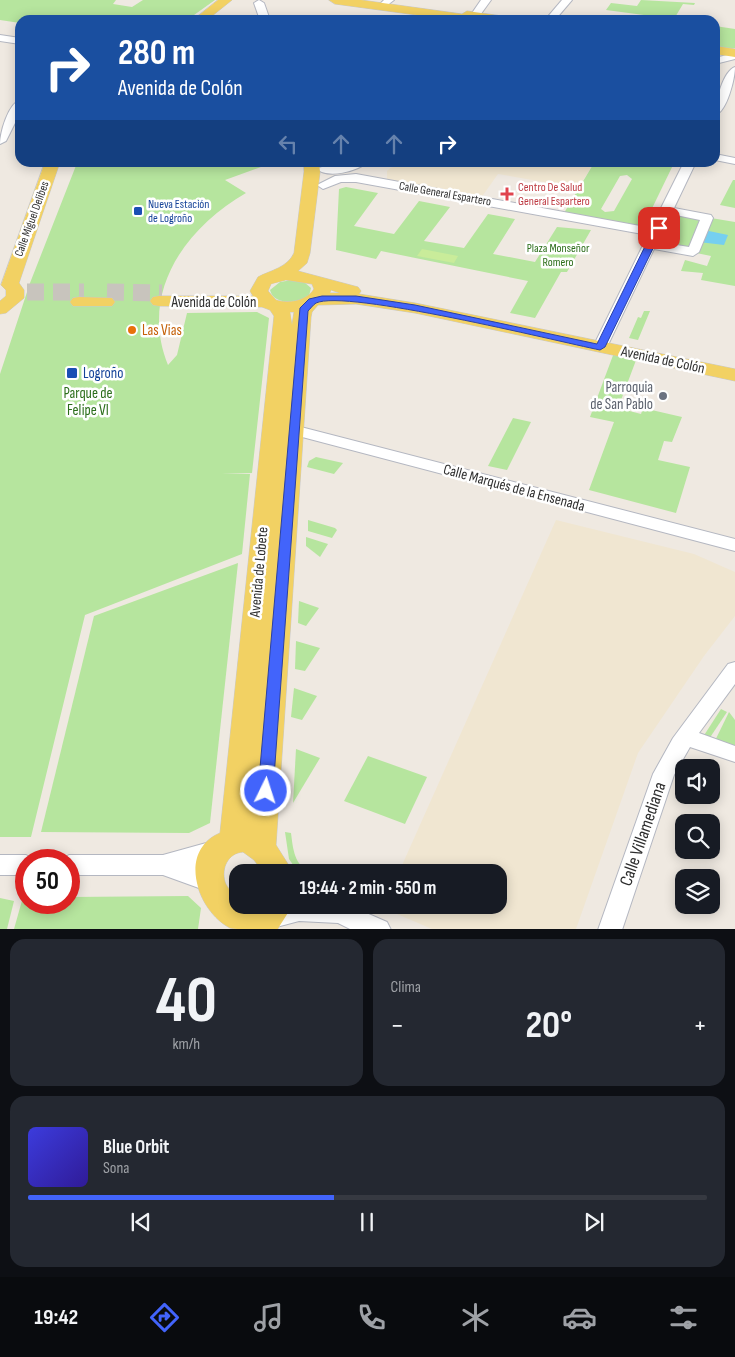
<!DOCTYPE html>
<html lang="es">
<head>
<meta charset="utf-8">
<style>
	body { margin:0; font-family:"Sofia Sans Condensed",sans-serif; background:#242831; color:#f1f3f6; height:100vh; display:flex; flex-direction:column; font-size:19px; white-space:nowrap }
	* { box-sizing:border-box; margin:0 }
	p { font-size:16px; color:#9ea1a6 }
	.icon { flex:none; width:28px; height:28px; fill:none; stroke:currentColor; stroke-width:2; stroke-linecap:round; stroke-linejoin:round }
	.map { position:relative; height:929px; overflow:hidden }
	.details { display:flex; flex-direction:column; gap:10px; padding:10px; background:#0d0f14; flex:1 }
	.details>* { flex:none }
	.top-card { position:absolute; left:15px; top:15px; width:705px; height:152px; border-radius:15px; box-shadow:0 2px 12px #0003; background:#1a4fa0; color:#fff; overflow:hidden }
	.fabs { position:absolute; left:675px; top:759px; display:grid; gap:10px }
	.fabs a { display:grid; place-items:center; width:45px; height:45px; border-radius:10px; background:#171b24; box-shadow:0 2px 12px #0003; font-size:25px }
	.speed { position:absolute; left:15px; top:849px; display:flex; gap:10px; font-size:25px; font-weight:700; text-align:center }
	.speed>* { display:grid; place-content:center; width:65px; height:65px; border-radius:50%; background:#171b24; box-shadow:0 2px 12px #0003; line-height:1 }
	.speed .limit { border:8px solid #d22; background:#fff; color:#111 }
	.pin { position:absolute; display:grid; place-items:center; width:42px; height:42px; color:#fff; margin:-21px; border-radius:10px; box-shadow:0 2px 8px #0006 }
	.me { position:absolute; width:55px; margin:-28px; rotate:4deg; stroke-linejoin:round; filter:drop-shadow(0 0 4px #0008) }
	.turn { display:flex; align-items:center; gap:18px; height:105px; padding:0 20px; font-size:22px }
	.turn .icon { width:65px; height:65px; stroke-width:2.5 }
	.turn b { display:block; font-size:35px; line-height:42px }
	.lanes { display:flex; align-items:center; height:48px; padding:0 20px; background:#0003; justify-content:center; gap:25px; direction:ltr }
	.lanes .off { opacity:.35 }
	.big { font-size:38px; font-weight:700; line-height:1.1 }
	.details .widget { flex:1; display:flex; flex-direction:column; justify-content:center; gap:8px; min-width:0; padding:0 18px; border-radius:15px; background:#242831 }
	.details .dial { align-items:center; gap:0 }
	.dial b { font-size:65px; line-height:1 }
	.song { display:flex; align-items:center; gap:15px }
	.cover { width:60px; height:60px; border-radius:8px; background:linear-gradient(135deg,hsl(240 70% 55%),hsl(250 70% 35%)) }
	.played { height:5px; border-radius:2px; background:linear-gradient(90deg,#4264fb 45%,#363941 45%) }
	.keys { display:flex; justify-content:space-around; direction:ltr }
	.heat { display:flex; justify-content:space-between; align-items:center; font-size:28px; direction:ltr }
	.details .tiles { flex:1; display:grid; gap:10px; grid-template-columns:1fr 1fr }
	.widget:last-child { grid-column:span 2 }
	.trip { position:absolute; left:229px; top:864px; width:278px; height:50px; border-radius:15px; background:#171b24; box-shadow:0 2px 12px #0003; font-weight:700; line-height:50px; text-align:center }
	.menu { display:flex; height:80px; justify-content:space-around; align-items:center; background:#090b0e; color:#9ea1a6 }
	.menu .icon { width:35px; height:35px }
	.menu .active { color:#4264fb }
	.menu b { font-size:22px; color:#f1f3f6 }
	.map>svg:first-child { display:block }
</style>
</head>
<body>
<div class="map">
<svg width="735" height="930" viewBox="0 0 735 930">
	<rect width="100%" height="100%" fill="#efe9e1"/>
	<g fill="#f0e6d1">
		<path d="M405,163h189l-16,25 -80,-14 -17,24 -94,-19v-8l3,-3z"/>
		<path d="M556,520l138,34 41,18v44l-31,40 -66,97 -62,176h-144l-49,-21 1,-3h114v-33h-99z"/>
	</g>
	<g fill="#b6e59e" fill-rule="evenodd">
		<path d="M0,0h116l-3,4 19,3 11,-7h72l-28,20h-167v3l-20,-3z"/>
		<path d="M641,0l54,3 -1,2 -11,-1 -9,15 -68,-9 5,-7 26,3z"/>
		<path d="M715,26l20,3v19l-20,1z"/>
		<path d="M77,163h195l-47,17 21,13c-62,36 -107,100 -78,172l9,-10 10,-42 70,-1 12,6 -17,155 -30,1h28l-8,80 -157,61 -54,222h-31v-463l30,-91z"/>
		<path d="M594,163h80l-31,64 -79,-14zM627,175l5,4 -18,32 -9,1 -4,-3 19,-33z"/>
		<path d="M733,180h2v28l-15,-3z"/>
		<path d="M346,187l32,6 -24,33 40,8 25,-33 31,6 -26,34 40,7 24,-34 27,5 -22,35 42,8 22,-35 34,3 -24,42h-6l-26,46 -25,-5 18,-32 -147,-30 -5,8 -40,-9 3,-61z"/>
		<path d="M681,213l54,9v64l-34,-6 2,-7 -22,-2 4,-11 22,6 4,-10 -44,-9z"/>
		<path d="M292,280l12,2 7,6 -2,8c-11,7 -35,10 -39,-6l10,-8z"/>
		<path d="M644,311h6l-12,29 -9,-2 9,-21 3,1z"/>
		<path d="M615,350l23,5 -20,53 23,6 2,-6 39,9 -10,25 -8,-1 -6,19 32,7 -14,46 -87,-23 25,-68 -24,-5z"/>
		<path d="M513,418l18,4 -24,48 -19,-4z"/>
		<path d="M316,457l27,6 -9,11 -27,-7 2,-6z"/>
		<path d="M308,520l27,8 2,2 -5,8 -24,-7z"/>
		<path d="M306,537l22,7 -8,13 -14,-11z"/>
		<path d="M238,563l-28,260 -21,10 -148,-1 53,-216z"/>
		<path d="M299,601l20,7 -13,18 -8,-3z"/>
		<path d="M296,641l24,7 -15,23 -10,-2z"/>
		<path d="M294,688l23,8 -15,24 -11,-3z"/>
		<path d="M721,709l6,3 -20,30 -6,-2z"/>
		<path d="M729,712l6,8v42l-26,-9z"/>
		<path d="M296,749l24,9 -27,45z"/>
		<path d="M368,756l59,21 -22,47 -61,-23z"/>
		<path d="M285,832l6,1c2,15 3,34 21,39h-14l-9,-13z"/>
		<path d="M188,896l13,12 -3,21h-184l9,-32h3v5h43v-5z"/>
		<path d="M0,898l14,3 -7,28h-7z"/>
	</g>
	<path fill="#c9ec9a" d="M422,249l36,7 -4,7 -37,-7z"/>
	<path fill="#75cff0" d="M704,230l24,5 -4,10 -25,-3z"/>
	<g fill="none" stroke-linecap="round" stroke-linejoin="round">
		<g stroke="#c8c4bd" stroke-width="17" stroke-dasharray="17 9" stroke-linecap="butt">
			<path d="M27,292h57"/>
			<path d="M107,292l55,1"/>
		</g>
		<g stroke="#b4b7c1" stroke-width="2">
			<g id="minor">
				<path d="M259,0l5,3 6,17h-10l-6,-17z"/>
				<path d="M384,0h10l-9,7 -5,-3z"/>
				<path d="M481,0h10l-13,18h-6l-2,-2z"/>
				<path d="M562,0h10l-17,20h-10z"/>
				<path d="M0,35l20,3v6l-20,-3z"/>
				<path d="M735,53v6l-20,5v-6z"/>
				<path d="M735,67c0,11 -8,45 -20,48 0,-12 8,-44 20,-48z"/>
				<path d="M20,100v13l-14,28 -6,3c0,-11 8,-40 20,-44z"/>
				<path d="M715,154l20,4v6l-20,-4z"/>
				<path d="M349,162h19c-10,9 -40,17 -51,7 5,-4 24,-4 32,-7z"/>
				<path d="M684,162h12l-22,46 37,7 2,3 -14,34 -6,4 -39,-7 -47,98 -7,4 -7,-4 55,-112 -292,-53h-15l-18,7 -6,-4 18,-9 21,-2 295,54zM671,214l29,6 -11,27 -31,-5z"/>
				<path d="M293,425l442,114v12l-448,-118 -2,-3 2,-3z"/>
				<path d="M735,662v22l-36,49 36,13v16l-45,-15 -16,28 -52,155h-24l55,-156 20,-36 55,-74z"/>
				<path d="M217,840l8,3 3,7 -3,7 -29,9 22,9 3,7 -3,7 -8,3 -47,-17h-94v-15h-9l9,-5h94z"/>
				<path d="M0,855h26l9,5h-9v15h-26z"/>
				<path d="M280,905h68l39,17 4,8h-39l-14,-7 -39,-2 -30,8 -8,-4 -4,-7 4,-7z"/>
			</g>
		</g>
		<g stroke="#c9c9c9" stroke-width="1">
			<g id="major">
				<path d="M218,0h14l-25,20h-14z"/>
				<path d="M329,0h32l101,14 5,-3 35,5 6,4h-54l-119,-16z"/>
				<path d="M715,46l20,3v8l-20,-3z"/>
				<path d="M45,162h15l-41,121 5,7v8l-18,15 -6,1v-13l6,-5v-6l-5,-5z"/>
				<path d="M304,162h15l1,10 -10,81 -3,10 -9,8 60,16 3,4 -2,3 56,9 320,66v12l-320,-68 -59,-9 -38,1 -6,7 -1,5 -35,528 17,27h-30l-9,-12 -11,-8c-15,1 -22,16 -18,30 2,6 8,11 13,16v7h8l9,5 5,-5h33l-16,25c-11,0 -39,0 -47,-2 -33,-17 -53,-77 -10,-95l54,-517 -4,-6 -8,-3 -103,-1 -6,-1 -3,-4 3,-4 6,-1h94l-3,-5 8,-14c13,-7 29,-9 36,-24l10,-81zM286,280l26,4 2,5c-7,12 -26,15 -38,11l-8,-9 3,-7zM331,290l9,3h-10zM290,312h4l-2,13z"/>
				<path d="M79,297l33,1 3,4 -3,4h-39l-3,-4 3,-4z"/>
			</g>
		</g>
		<use href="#minor" fill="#fff" fill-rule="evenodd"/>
		<use href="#major" fill="#f2d163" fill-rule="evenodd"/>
	</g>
	<path fill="#4264fb" stroke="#2b41a3" d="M659,225l4,3 -58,119 -5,3c-44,-9 -254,-61 -284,-47 -3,2 -6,6 -8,8l-35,480 -2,4 -5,2 -6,-2 -2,-4 42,-483 9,-9 13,-3h34l59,9 182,39 57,-116z"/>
	<path fill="#e0444e" stroke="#fff" stroke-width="2" d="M504.5 186.5h5v5h5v5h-5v5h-5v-5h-5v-5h5z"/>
	<g fill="#1a4fb4" stroke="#fff" stroke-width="2">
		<rect x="133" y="206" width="10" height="10" rx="2.5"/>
		<rect x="66" y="367" width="12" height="12" rx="2.5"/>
	</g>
	<circle fill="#e8710a" stroke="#fff" stroke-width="2" cx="132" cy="330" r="5"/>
	<circle fill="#6b7280" stroke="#fff" stroke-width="2" cx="663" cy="396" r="5"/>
	<g text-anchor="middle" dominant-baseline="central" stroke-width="5" stroke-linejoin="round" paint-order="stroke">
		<g font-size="12" fill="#be3a42" stroke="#fff" text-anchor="start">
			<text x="518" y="187">Centro De Salud<tspan x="518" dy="14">General Espartero</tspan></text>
		</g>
		<g font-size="12" fill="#2e2e2e" stroke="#fff">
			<text transform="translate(445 194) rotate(10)">Calle General Espartero</text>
			<text transform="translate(32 219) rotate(-70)">Calle Miguel Delibes</text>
		</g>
		<g font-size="12" fill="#164399" stroke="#fff" text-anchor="start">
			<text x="148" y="204">Nueva Estación<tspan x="148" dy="14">de Logroño</tspan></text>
		</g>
		<g font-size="12" fill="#2c6e1b" stroke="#fff">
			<text x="558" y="248">Plaza Monseñor<tspan x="558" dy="14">Romero</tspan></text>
		</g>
		<g font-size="15" fill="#2e2e2e" stroke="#fff">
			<text x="214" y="302">Avenida de Colón</text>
			<text transform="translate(663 360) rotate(12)">Avenida de Colón</text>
			<text transform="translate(514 488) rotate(15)">Calle Marqués de la Ensenada</text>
			<text transform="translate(259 572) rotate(-85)">Avenida de Lobete</text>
		</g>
		<g font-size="15" fill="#c56008" stroke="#fff" text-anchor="start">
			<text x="142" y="330">Las Vias</text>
		</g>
		<g font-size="15" fill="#164399" stroke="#fff" text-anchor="start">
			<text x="83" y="373">Logroño</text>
		</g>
		<g font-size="15" fill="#5b616d" stroke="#fff" text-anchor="end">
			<text x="653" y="387">Parroquia<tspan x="653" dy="17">de San Pablo</tspan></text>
		</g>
		<g font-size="15" fill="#2c6e1b" stroke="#fff">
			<text x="88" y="393">Parque de<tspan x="88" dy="17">Felipe VI</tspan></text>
		</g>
		<g font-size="18" fill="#2e2e2e" stroke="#fff">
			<text transform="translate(643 834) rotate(-71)">Calle Villamediana</text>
		</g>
	</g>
</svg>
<div class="fabs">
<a><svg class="icon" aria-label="sound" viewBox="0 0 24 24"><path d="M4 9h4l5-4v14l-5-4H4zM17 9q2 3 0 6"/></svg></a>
<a><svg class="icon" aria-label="search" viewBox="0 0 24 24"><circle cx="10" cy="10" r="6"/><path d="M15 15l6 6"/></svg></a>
<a><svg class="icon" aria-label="layers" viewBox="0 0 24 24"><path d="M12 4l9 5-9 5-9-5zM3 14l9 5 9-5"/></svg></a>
</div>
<div class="speed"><div class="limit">50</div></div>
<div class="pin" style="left:659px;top:228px;background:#d93025"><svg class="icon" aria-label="arrive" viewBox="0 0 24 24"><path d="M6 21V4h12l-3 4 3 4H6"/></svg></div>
<svg class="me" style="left:266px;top:791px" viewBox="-20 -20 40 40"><circle r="17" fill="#4264fb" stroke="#fff" stroke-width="3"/><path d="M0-11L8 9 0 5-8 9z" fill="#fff"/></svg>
<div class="trip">19:44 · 2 min · 550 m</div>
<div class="top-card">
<div class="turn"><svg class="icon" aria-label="right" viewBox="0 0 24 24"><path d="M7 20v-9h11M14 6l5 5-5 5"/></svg><div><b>280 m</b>Avenida de Colón</div></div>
<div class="lanes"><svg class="icon off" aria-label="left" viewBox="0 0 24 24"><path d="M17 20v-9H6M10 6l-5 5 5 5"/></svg><svg class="icon off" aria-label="ahead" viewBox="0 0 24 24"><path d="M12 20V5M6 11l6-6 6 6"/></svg><svg class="icon off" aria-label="ahead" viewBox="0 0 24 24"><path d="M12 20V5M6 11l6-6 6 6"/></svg><svg class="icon" aria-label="right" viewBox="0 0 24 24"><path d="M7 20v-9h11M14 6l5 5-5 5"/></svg></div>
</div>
</div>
<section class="details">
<div class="tiles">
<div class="widget dial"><b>40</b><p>km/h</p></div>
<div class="widget"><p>Clima</p>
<div class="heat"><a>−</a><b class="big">20°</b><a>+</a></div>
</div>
<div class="widget">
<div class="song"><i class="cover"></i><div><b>Blue Orbit</b><p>Sona</p></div></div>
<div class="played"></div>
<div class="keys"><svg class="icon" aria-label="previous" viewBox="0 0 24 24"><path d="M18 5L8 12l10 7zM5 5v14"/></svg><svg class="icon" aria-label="pause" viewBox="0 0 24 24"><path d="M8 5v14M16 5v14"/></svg><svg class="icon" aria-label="next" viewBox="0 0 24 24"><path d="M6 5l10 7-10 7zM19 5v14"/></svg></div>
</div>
</div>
</section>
<nav class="menu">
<b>19:42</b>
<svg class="icon active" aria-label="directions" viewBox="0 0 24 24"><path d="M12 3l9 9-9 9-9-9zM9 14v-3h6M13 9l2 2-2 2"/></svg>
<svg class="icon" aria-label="music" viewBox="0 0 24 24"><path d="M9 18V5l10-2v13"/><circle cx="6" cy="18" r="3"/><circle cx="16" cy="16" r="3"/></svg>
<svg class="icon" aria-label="phone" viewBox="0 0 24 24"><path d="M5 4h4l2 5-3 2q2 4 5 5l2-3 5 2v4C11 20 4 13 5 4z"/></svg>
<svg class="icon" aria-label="climate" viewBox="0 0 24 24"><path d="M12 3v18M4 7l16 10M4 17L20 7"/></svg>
<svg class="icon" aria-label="car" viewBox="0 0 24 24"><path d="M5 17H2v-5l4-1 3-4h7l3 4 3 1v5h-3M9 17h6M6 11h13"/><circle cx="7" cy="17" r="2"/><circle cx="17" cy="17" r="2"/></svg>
<svg class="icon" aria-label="filters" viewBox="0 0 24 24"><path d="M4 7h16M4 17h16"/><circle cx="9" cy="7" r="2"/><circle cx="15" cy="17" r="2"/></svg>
</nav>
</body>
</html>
